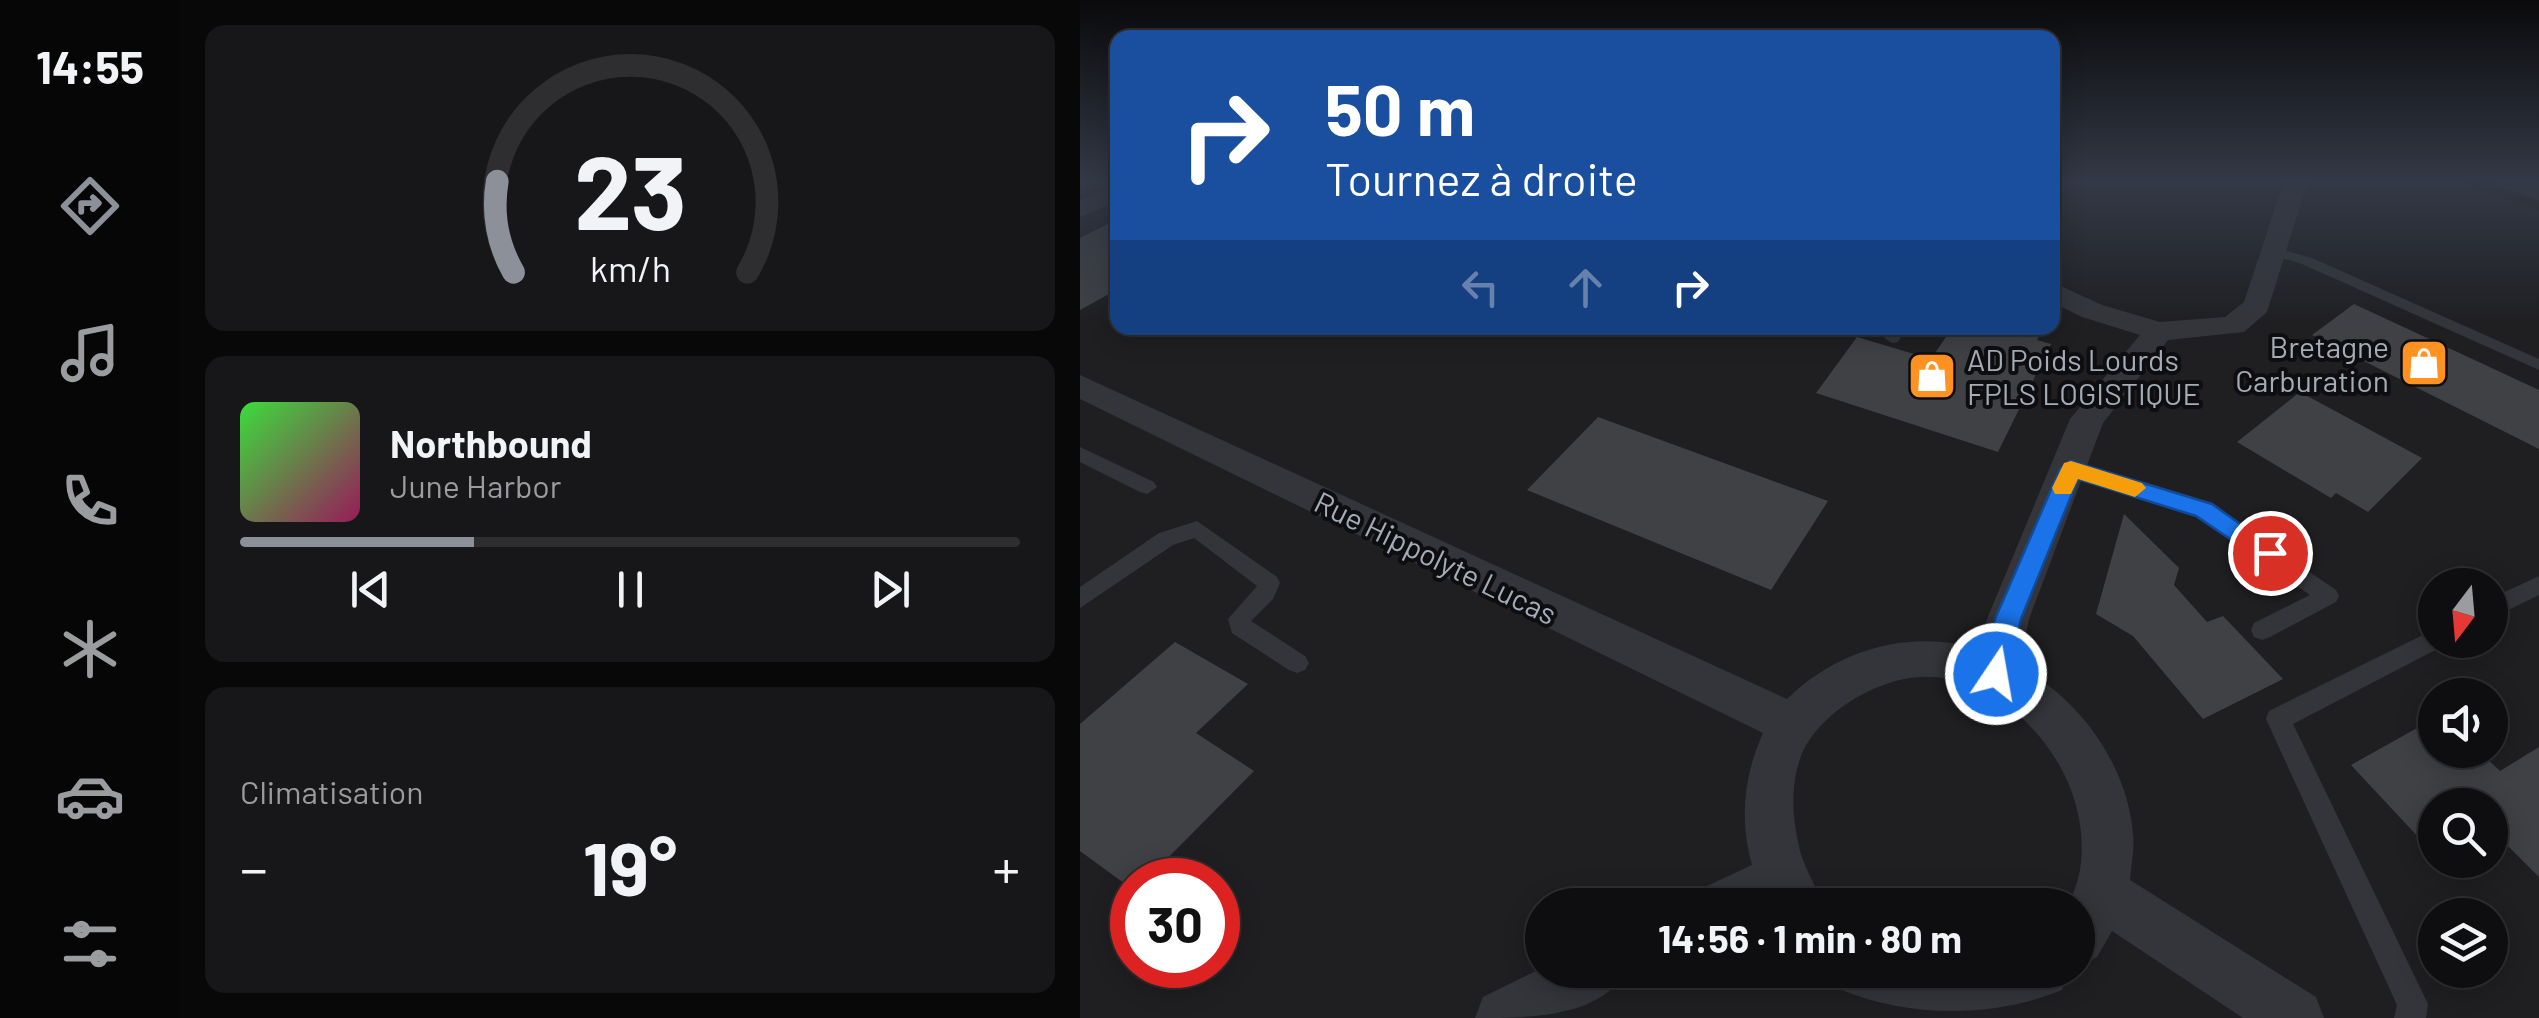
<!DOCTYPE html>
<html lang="fr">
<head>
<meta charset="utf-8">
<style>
	body { margin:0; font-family:Barlow,sans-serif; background:#171719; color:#f1f3f6; height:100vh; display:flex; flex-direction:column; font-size:38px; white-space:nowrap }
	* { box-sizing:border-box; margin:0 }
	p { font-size:32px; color:#9b9c9f }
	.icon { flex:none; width:55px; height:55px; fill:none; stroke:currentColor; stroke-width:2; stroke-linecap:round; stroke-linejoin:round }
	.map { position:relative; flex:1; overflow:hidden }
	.drawer { display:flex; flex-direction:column; gap:25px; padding:25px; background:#080809; width:900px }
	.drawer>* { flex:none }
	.top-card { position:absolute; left:30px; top:30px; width:950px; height:305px; border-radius:20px; box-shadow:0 5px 25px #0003,0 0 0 2px #2e2e30; background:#1a4fa0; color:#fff; overflow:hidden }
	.needle { width:65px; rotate:196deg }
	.tools { position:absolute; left:1338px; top:568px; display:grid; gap:20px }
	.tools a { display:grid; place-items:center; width:90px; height:90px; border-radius:50%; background:#0e0e10; box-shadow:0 5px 25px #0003,0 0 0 2px #2e2e30; font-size:50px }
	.speed { position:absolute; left:30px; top:858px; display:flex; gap:20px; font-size:50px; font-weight:700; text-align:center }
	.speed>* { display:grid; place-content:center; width:130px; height:130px; border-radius:50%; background:#0e0e10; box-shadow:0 5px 25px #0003,0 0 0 2px #2e2e30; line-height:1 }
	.speed .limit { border:15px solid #d22; background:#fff; color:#111 }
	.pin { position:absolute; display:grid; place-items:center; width:85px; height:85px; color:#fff; margin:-42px; border:5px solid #fff; border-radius:50%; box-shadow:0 2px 10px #0007 }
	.me { position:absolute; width:110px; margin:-55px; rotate:12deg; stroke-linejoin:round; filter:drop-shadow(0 0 8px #0008) }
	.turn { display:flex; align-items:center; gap:35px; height:210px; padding:0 50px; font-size:45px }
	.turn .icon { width:130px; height:130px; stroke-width:2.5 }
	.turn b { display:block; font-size:70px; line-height:85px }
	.lanes { display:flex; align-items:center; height:95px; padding:0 50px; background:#0003; justify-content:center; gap:50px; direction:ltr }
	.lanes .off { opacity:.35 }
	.big { font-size:75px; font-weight:700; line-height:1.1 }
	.drawer .card { flex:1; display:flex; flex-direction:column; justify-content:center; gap:15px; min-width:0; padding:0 35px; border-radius:20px; background:#171719 }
	.drawer .dial { align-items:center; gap:0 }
	.dial svg { height:260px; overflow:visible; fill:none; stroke:#2e2e30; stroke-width:7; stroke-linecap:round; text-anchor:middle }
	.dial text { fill:#f1f3f6; stroke:none }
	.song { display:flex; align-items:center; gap:30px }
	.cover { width:120px; height:120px; border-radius:15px; background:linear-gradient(135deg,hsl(120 70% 55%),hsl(330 70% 35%)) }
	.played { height:10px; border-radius:5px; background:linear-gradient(90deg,#8c9099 30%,#2e2e30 30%) }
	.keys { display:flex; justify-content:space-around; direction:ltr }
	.heat { display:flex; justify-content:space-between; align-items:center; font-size:55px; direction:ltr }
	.trip { position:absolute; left:445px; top:888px; width:570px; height:100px; border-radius:50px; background:#0e0e10; box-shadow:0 5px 25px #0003,0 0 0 2px #2e2e30; font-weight:700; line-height:100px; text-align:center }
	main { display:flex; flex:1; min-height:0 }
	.menu { display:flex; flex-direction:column; width:180px; justify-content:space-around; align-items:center; background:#060606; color:#9b9c9f }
	.menu .icon { width:70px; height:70px }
	.menu .active { color:#8c9099 }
	.menu b { font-size:45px; color:#f1f3f6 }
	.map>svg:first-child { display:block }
</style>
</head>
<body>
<main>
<nav class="menu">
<b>14:55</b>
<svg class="icon active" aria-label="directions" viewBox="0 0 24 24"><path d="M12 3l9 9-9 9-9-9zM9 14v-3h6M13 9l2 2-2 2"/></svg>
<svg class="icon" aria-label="music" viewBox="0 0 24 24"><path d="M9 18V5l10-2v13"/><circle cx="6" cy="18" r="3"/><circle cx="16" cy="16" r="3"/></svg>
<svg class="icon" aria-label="phone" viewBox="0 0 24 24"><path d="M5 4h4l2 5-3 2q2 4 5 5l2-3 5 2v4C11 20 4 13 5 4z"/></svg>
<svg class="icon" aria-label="climate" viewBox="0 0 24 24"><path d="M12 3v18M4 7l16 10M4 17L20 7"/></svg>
<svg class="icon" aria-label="car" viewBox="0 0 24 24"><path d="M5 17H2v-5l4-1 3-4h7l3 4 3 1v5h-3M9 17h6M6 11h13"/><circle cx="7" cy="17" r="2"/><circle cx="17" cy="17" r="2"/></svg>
<svg class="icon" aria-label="filters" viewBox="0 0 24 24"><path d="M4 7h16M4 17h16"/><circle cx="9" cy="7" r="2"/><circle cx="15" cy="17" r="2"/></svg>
</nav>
<section class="drawer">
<div class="card dial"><svg viewBox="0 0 100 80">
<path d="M14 69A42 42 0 1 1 86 69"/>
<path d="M14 69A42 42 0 0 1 9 41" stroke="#8c9099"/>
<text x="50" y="56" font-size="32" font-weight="700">23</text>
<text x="50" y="72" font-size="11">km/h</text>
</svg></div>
<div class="card">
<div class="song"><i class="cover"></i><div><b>Northbound</b><p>June Harbor</p></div></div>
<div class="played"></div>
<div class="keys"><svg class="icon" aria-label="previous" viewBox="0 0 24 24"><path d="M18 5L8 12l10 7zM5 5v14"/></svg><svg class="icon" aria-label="pause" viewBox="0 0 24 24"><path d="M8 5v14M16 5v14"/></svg><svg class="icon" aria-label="next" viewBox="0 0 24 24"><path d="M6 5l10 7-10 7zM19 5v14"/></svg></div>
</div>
<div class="card"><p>Climatisation</p>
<div class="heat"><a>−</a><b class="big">19°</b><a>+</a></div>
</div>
</section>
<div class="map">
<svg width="1459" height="1018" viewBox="0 0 1459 1018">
	<rect width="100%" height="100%" fill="#131315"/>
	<path fill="#1f1f22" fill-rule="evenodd" d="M0,181h37l1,147h934l1,-147h403l83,29v808h-1459zM1355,585h55v55h-55zM1355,695h55v55h-55zM1355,805h55v55h-55zM52,880h86v85h-86zM462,905h536v65h-536zM1355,915h55v55h-55z"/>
	<g fill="#3f4145">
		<path d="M38,219v70l-38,21v-72z"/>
		<path d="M1274,304l185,86v59l-227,-114z"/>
		<path d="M872,328h91l-6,12 14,4 -53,108 -182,-59 41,-56 74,22z"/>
		<path d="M1220,392l122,66 -54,54 -32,-19 -5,5 -94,-56z"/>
		<path d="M518,417l230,84 -57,89 -244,-100z"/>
		<path d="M1044,514l55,54 -5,17 33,37 16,-6 60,63 -80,40 -70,-83 -37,-22z"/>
		<path d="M95,642l73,42 -52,49 58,38 -108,109h-14v9l-52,-38v-127z"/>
		<path d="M1355,718v32h43l22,21 39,-24v130l-44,-44 -5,3v-31h-55v50l-84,-90z"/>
	</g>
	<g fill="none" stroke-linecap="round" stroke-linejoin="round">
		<g fill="#33353a" fill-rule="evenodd">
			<path d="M1193,247l39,11 227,101v11l-237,-106 -34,-10 -2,-3z"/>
			<path d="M811,328h16l-9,14 -6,1 -8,-5z"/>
			<path d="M0,447l74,35 3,5 -10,7 -7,-2 -60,-30z"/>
			<path d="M991,462l140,43 125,85 3,6 -3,6 -66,35 -8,3 -8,-3 -3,-7 3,-7 56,-28 -113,-80 -133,-41 -3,-5 3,-5z"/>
			<path d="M117,521l80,56 3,6 -7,16 -22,22 54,35 4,7 -4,7 -8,3 -8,-3 -57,-37 -4,-14 29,-33 -63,-48 -21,7 -93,63v-21l79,-54z"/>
			<path d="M1459,576v19l-49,24v-20z"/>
			<path d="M1355,629v11h11l-3,6 -150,78 135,280 -2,14h-32l3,-13 -131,-286 3,-8z"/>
		</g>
		<g fill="#33353a" fill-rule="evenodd">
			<path d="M1204,181h24l-41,131 -23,20 -76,8 -65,83 -74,196 -10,48c60,30 109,99 114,167 2,15 -2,31 -3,46l186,117 8,21h-81l-131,-87 -15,26 -19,8v-60h-11c17,-27 18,-64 10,-95 -15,-67 -83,-137 -157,-133 -44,2 -105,38 -120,82 -9,25 -8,57 -2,83 4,23 17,42 26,63h-125l8,-19 45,-21c-13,-45 -8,-90 11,-132l-683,-334v-24l707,324c52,-51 124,-70 193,-50l7,-30 83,-200 70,-84 -58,-18 -30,-15v-20l50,23 58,17 65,-5 19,-15z"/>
			<path d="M38,185v16l-38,16v-17z"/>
			<path d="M462,968l84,2c-24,48 -99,48 -151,48l8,-21z"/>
			<path d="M754,970h236l-8,20c-67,28 -153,28 -220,0z"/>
		</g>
		<path fill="#33353a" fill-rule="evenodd" d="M1415,181h44v19l-40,-13z"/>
	</g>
	<linearGradient id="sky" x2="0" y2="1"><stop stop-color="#0a0a0c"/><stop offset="0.56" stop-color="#333946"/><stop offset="1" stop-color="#333946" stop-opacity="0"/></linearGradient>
	<rect width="1459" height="324" fill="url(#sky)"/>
	<path fill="#1a73e8" stroke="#114b97" stroke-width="2.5" d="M991,461l141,43 69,49 -3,7h-17l-65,-44 -118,-37 -57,140 -15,63 -10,4 -9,-4 -4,-8 12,-55 65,-150z"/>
	<path fill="#f59e0b" d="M991,461l71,22 4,5 -11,9 -57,-18 -7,15h-16l-3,-6 12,-25z"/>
	<defs>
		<g id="shop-square" transform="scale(2.5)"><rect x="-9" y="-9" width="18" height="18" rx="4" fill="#ff9220" stroke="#0e0e10"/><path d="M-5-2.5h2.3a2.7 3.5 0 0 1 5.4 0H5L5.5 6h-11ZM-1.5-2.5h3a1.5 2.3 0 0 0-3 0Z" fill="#fff"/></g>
	</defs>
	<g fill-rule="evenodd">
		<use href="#shop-square" x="1344" y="363"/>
		<use href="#shop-square" x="852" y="376"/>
	</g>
	<g text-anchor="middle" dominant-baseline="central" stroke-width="8" stroke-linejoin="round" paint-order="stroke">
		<g font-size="30" fill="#a3acb7" stroke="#0e0e10" text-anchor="end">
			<text x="1309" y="346">Bretagne<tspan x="1309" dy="34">Carburation</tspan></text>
			<text x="887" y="359" text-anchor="start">AD Poids Lourds<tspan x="887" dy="34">FPLS LOGISTIQUE</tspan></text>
		</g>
		<g font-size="30" fill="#a3acb7" stroke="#0e0e10">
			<text transform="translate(356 557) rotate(26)">Rue Hippolyte Lucas</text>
		</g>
	</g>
</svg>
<div class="tools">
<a><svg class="needle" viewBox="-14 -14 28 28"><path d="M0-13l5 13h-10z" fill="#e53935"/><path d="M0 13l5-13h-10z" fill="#9b9c9f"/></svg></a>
<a><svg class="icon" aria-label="sound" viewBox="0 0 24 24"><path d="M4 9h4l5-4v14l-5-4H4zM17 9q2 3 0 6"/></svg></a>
<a><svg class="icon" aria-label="search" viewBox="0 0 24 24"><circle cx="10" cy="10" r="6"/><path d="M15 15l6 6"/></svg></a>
<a><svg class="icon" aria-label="layers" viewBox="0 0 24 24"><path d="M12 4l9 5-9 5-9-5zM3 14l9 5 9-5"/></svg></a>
</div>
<div class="speed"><div class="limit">30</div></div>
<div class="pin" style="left:1190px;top:553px;background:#d93025"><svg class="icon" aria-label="arrive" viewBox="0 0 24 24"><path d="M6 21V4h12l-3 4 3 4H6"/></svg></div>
<svg class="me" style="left:916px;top:674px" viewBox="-20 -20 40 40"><circle r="17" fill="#1a73e8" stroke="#fff" stroke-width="3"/><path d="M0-11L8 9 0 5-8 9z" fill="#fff"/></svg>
<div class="trip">14:56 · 1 min · 80 m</div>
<div class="top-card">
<div class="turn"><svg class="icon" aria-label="right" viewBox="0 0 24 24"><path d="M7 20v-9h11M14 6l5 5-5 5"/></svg><div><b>50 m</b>Tournez à droite</div></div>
<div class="lanes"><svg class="icon off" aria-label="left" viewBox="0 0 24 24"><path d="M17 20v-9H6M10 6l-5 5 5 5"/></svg><svg class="icon off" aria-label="ahead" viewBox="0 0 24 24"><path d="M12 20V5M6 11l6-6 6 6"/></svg><svg class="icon" aria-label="right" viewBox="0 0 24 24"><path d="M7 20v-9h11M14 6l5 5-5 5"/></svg></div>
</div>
</div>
</main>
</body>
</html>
